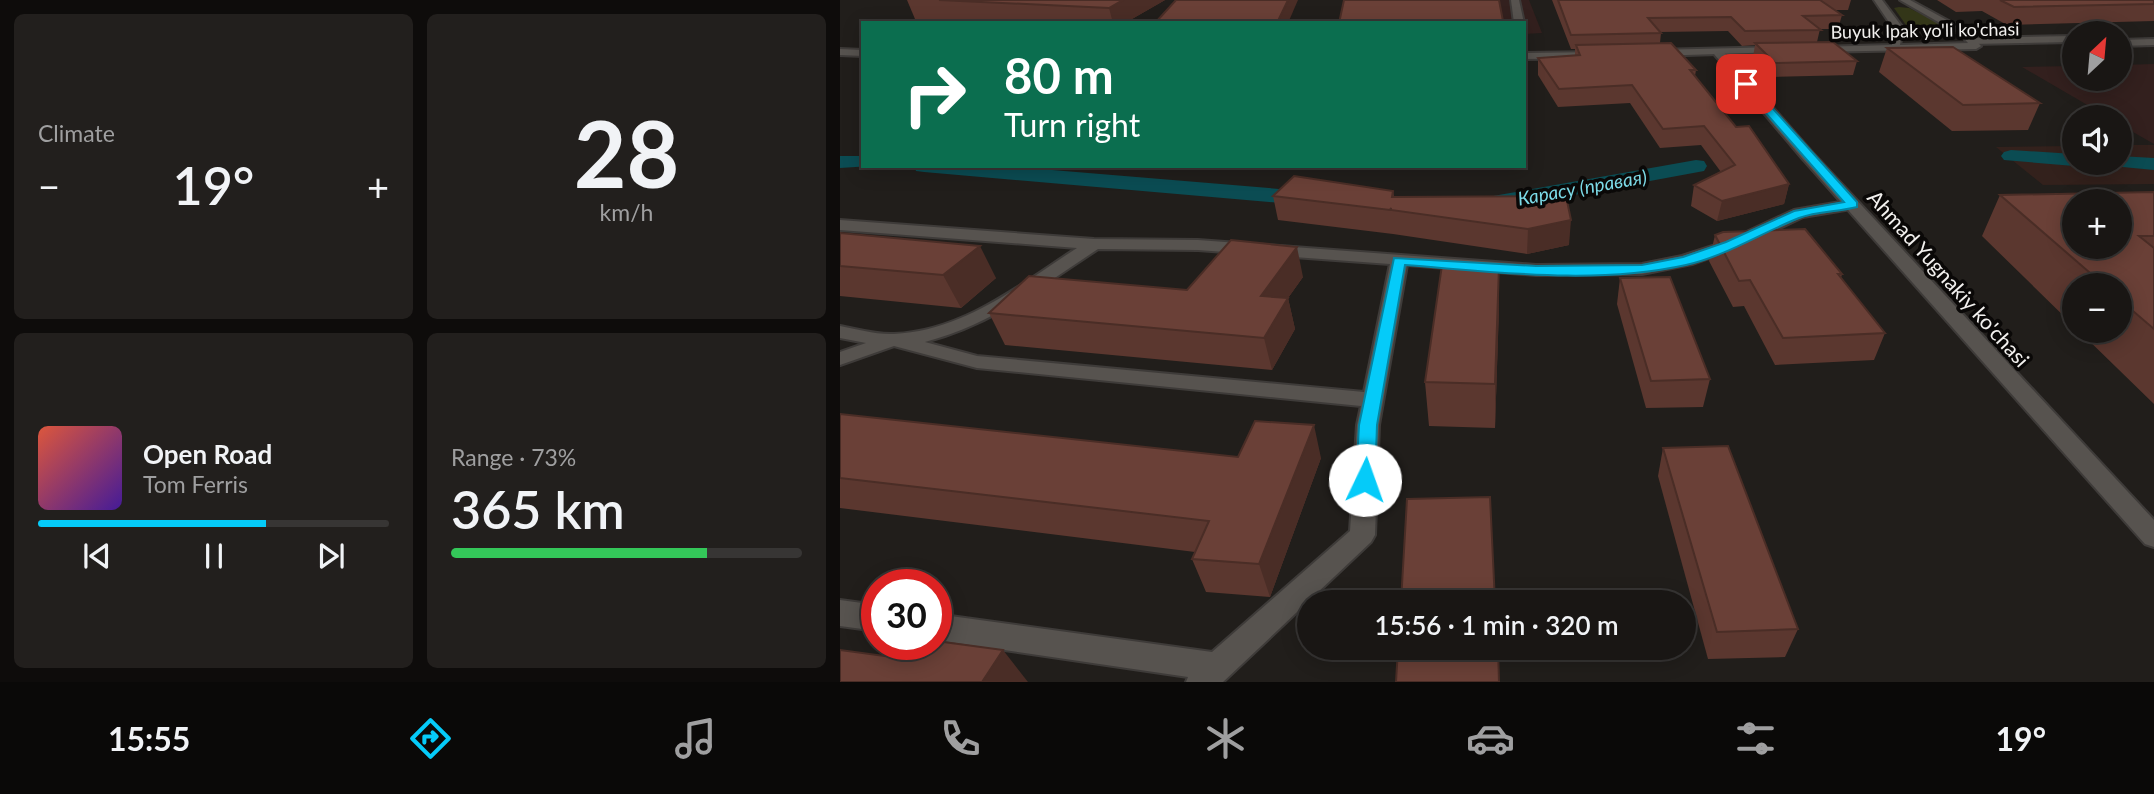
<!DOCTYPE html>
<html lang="en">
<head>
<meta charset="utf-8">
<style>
	body { margin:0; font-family:Lato,sans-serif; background:#221f1d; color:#f1f3f6; height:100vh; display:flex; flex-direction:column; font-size:26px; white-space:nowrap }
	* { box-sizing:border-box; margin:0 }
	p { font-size:23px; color:#9f9fa0 }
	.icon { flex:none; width:38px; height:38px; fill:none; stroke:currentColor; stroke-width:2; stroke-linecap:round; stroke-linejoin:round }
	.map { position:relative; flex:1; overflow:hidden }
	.details { display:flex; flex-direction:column; gap:14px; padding:14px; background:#0e0c0b; width:840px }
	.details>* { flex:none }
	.banner { position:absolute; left:21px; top:21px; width:665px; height:147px; border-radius:0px; box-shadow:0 4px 18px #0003,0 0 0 2px #373534; background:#0b6e4f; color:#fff; overflow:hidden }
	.needle { width:46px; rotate:26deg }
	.controls { position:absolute; left:1222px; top:21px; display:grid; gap:14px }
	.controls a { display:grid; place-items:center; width:70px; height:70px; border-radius:50%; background:#191614; box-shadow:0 4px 18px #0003,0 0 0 2px #373534; font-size:35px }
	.speed { position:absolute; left:21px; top:569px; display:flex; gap:14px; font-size:35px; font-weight:700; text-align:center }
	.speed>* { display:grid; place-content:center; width:91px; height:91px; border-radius:50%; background:#191614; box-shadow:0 4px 18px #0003,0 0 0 2px #373534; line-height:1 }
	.speed .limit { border:10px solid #d22; background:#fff; color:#111 }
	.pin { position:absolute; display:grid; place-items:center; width:60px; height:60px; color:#fff; margin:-30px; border-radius:14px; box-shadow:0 4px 10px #0006 }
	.me { position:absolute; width:77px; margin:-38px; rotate:3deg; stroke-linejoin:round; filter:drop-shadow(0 0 5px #0008) }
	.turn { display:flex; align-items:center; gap:24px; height:147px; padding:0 28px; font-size:32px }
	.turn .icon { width:91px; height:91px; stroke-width:2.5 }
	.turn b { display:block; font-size:49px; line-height:60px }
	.big { font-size:52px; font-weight:600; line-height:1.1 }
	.details .widget { flex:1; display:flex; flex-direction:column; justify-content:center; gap:10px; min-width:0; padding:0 24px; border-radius:10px; background:#221f1d }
	.details .dial { align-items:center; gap:0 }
	.dial b { font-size:91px; line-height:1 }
	.song { display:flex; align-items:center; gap:21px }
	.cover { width:84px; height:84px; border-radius:10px; background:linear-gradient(135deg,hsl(10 70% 55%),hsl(260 70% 35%)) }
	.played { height:7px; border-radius:4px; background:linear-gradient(90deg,#05cbf9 65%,#373534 65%) }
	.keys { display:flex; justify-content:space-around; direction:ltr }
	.heat { display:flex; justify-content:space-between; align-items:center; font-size:38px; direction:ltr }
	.charge { height:10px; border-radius:5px; background:linear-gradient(90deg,#34c759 73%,#373534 0) }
	.details .tiles { flex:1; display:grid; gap:14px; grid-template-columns:repeat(2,1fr) }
	.trip { position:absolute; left:457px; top:590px; width:399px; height:70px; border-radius:35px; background:#191614; box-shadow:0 4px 18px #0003,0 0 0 2px #373534; font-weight:600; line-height:70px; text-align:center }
	.tabs { display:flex; height:112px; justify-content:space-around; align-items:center; background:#0a0908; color:#9f9fa0 }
	.tabs .icon { width:49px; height:49px }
	.tabs .active { color:#05cbf9 }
	.tabs b { font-size:32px; color:#f1f3f6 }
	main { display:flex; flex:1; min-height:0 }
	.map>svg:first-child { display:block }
</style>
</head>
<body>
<main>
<section class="details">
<div class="tiles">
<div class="widget"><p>Climate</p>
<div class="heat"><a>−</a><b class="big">19°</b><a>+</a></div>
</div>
<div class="widget dial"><b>28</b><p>km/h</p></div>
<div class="widget">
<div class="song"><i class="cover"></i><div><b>Open Road</b><p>Tom Ferris</p></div></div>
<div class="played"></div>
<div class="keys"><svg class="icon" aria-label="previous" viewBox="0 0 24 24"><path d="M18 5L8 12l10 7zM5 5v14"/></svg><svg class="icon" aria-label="pause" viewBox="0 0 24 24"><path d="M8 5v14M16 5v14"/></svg><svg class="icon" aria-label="next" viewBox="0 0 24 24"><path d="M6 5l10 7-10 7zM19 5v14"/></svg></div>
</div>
<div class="widget"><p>Range · 73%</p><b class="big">365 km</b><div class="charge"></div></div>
</div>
</section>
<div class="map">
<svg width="1314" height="682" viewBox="0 0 1314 682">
	<rect width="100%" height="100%" fill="#211e1b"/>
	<g fill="#33201e">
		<path d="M658,0h31l13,33 -18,1v-11h-20z"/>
		<path d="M1314,64v80l-35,-20v-7h-11l-86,-50 52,-1v13h45v-14z"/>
	</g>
	<path fill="#33211c" d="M1279,145h35v39l-111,1 -47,-38 78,-1v17h45z"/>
	<path fill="#333618" d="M1059,7l10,1 34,17 -14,3 -23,-3 -12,-17z"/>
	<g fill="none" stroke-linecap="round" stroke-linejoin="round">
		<g fill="#0b4c53" fill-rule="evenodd">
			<path d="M1171,150l63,4v9h9l-9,3 -70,-6 -3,-4 3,-4z"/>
			<path d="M0,156h23v10h8l-31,2z"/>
			<path d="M1279,156l35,2v12l-42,-4 -3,-3h10z"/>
			<path d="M856,160l8,1 3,5 -3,5 -211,39 -8,-2 -4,-5 4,-5 8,-2z"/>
			<path d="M74,166h90l312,26 8,2 3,5 -3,5 -8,2 -392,-34 -8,-1z"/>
		</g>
		<g stroke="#3e3b39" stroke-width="4">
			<path id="pedestrian" d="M671,0h8l5,23h-10z"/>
		</g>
		<g stroke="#3e3b39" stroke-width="4">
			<g id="minor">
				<path d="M1012,200l5,2 3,3 -3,3 -54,9 -66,31 -45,16 -50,10 -106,1 -129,-10 -28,160 -4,110 -4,7 -148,140h-37l2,-5 -252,-37v-26l276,38 138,-121 7,-106 4,-19 -384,-38 -83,-22 -54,19v-13l26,-9 -26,-5v-12c17,3 36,9 54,8 70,-3 127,-50 183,-86l-237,-18v-10l254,19 104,1 338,25 106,-1 40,-8 43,-14 69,-32zM258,249l100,1 192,14 -26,128 -387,-36 -52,-14c66,-17 117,-56 173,-93z"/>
				<path d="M0,600l37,5v26l-37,-5z"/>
			</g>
		</g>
		<g stroke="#3e3b39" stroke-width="4">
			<g id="tertiary">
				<path d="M1234,36v6l-102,2 -5,-3 5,-3z"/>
				<path d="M1314,39v6l-35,1v-6z"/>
				<path d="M874,50h8l89,101 343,369v27l-9,-3 -344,-387 -87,-103z"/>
			</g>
		</g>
		<g stroke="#3e3b39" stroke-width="4">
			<g id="secondary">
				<path d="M1034,0h8l21,28 -3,17 68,-2 -7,-8 -61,-35h10l57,31 14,15 -5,3 -164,3v-4l4,-1 76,-2 1,-17z"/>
				<path d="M939,47l4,1v4l-128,4 -5,-3 5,-3z"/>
				<path d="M0,49l23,1v6l-23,-1z"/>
				<path d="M684,53l77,-1 5,3 -5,3 -77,1z"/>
			</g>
		</g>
		<use href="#pedestrian" fill="#57534f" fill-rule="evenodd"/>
		<use href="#minor" fill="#57534f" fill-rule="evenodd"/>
		<use href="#tertiary" fill="#57534f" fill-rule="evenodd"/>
		<use href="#secondary" fill="#57534f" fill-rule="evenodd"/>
	</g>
	<g fill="#5b372f">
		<path d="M67,0h258l-40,23h-130l-80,-4z"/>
		<path d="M659,0l4,23h-164z"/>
		<path d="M712,0h299l-3,10h-13l7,5 -4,14h-18l-3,13 40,19 -4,14 -81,2 -19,-20 2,-12 -13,1 -14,-15 -68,1 1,1 -1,10 36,27 -1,6 41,51 53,57 -5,20 -67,17 -26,-15 3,-21 27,-13 -20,-27 -41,3 -30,-45 -72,4 -20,-32v-17l37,-2v-7h-4z"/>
		<path d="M1097,0h217v21l-147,4 -25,-14 -26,1z"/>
		<path d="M1047,48l153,55 -12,27 -76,1 -73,-59z"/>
		<path d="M553,191l1,6 172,-1 3,49 -42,9 -134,-20 -115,-14 -5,-24z"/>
		<path d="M1314,192v212l-75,-73h40v-46h-45v41l-92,-90 18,-41z"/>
		<path d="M0,233l156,45 -35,30 -121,-12z"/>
		<path d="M875,235l127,39 -1,4 44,55 -11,27 -99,5 -31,-59 -11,1 -24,-46z"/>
		<path d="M463,277l-15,21 7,31 -23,41 -267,-25 -16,-32z"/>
		<path d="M780,278l90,101 -7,28 -57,1 -29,-104z"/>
		<path d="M659,307l-4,121 -66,-2 -4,-44z"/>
		<path d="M0,414l398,43 83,1 -51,139 -64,-5 -14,-33 3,-7 -355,-44z"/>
		<path d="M823,448l135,181 -13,28 -77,2 -50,-183z"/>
	</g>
	<g fill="#4a2d26">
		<path d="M283,0h42l-40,23h-12l-4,-15z"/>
		<path d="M448,0h10l-10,23h-11z"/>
		<path d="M949,184l-5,20 -67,17 5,-20z"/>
		<path d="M731,220l-2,25 -42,9 1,-25z"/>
		<path d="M140,246l16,32 -35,30 -18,-33z"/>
		<path d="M457,247l6,30 -15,21 7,31 -23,41 -8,-32 -3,-42z"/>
		<path d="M659,266v41l-4,121v-44z"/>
		<path d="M474,425l7,33 -51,139 -11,-33z"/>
		<path d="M163,650l25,32h-46z"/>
	</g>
	<g fill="#6a4037" stroke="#4a2d26" stroke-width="2" fill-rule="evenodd">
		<path d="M99,0h184l-14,8z"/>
		<path d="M336,0h112l-11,23h-122z"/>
		<path d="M504,0h155l4,21 -57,2h-107z"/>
		<path d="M718,0h262l22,15 -39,1 18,14 -76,1 -14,-14 -83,1 13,15 -90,2z"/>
		<path d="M1160,0h154v4l-140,3z"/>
		<path d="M993,42l24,19 -82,2 -20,-20z"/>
		<path d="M831,43l25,27h-6l46,57 13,-1 40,58 -67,17 -28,-16 41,-20 -31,-39 -41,3 -31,-44 -73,4 -21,-31 42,-3 -4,-10z"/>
		<path d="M1113,47l87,56 -77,2 -76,-57z"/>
		<path d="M454,176l99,15 -1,6 174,-1 5,24 -43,9 -137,-19v-2l-1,2 -117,-14z"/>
		<path d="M1314,192v44h-15l15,12v81l-35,-30v-14h-15l-104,-90zM1234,201h45v46h-45z"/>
		<path d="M965,229l37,45h-4l47,59 -102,5 -33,-58 -11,1 -24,-46 8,-3z"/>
		<path d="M0,233l140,13 -37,29 -103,-9z"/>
		<path d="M391,240l66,7 -36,49 27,2 -24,40 -275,-25 40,-37 158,14z"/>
		<path d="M602,265l57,1 -4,118 -70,-2z"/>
		<path d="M830,277l40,102 -59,2 -31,-103z"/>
		<path d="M0,414l398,43 17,-36 59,4 -55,139 -67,-5 17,-38 -369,-43z"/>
		<path d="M888,446l70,183 -81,3 -54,-184z"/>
		<path d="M650,497l5,105h-94l6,-103z"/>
		<path d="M96,641l67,9 -21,32h-142v-32l74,10 12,-16h10z"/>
		<path d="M558,648h100l1,34h-103z"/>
	</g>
	<path fill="#05cbf9" stroke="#0384a2" stroke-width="2" d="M902,82h7l108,120v5c-19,5 -40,4 -58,11 -38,15 -73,38 -113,47 -91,20 -188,7 -281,0l-28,160 -2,55 -3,5 -7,3 -7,-3 -2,-5 3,-55 35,-167 142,8 106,-1 41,-8 43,-15 68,-31 50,-9 -102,-116z"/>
	<g text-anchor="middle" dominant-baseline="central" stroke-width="7" stroke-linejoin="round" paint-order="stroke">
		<g font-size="18" fill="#f3f1ef" stroke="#0a0807">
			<text transform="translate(1085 30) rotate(-1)">Buyuk Ipak yo'li ko'chasi</text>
		</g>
		<g font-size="19" font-style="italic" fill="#7cdae7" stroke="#0a0807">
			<text transform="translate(742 187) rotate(-10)">Карасу (правая)</text>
		</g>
		<g font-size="21" fill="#f3f1ef" stroke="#0a0807">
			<text transform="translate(1109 278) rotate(48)">Ahmad Yugnakiy ko'chasi</text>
		</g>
	</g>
</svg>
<div class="controls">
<a><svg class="needle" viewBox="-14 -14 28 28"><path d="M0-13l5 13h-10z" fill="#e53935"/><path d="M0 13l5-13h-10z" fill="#9f9fa0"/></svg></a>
<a><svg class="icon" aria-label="sound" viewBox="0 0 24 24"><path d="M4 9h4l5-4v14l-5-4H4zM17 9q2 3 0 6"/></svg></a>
<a>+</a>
<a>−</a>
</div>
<div class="speed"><div class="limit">30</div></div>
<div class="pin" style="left:906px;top:84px;background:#d93025"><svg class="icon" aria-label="arrive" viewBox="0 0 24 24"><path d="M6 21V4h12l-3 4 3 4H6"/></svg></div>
<svg class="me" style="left:525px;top:480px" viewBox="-20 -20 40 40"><circle r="19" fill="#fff"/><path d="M0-13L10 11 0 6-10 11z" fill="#05cbf9"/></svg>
<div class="trip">15:56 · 1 min · 320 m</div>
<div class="banner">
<div class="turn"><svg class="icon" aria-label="right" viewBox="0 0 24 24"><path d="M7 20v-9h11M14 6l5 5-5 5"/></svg><div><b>80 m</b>Turn right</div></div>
</div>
</div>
</main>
<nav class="tabs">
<b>15:55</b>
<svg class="icon active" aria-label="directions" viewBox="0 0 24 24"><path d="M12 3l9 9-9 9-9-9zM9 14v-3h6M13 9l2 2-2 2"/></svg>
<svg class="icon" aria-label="music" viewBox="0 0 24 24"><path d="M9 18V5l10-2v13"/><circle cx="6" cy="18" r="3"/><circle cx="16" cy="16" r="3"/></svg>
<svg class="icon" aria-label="phone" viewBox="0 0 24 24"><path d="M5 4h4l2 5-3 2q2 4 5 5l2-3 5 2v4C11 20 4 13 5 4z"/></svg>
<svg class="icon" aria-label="climate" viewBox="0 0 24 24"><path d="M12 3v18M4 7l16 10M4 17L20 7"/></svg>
<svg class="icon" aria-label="car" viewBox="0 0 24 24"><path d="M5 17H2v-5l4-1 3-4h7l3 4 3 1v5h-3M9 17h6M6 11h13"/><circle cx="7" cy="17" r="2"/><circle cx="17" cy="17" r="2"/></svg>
<svg class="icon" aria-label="filters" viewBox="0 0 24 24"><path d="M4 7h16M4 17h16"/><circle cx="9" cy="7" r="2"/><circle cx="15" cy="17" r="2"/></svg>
<b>19°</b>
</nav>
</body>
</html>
